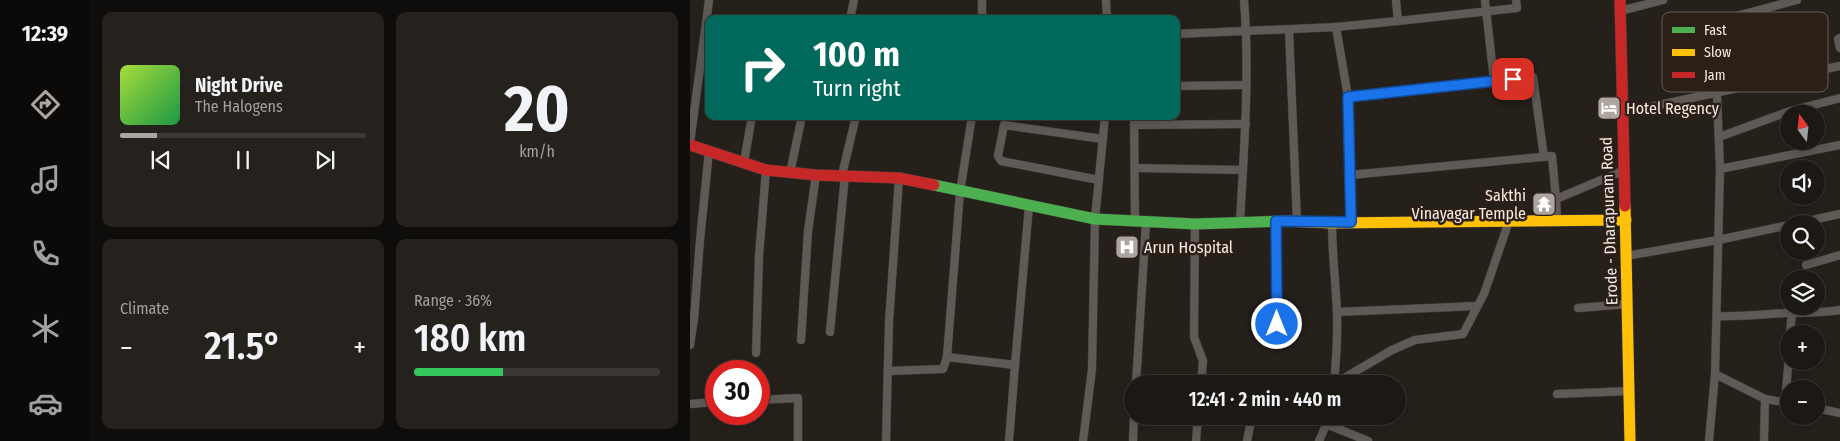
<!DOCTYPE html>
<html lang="en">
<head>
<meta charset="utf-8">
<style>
	body { margin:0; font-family:"Fira Sans Condensed",sans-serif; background:#25211d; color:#f1f3f6; height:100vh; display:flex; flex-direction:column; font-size:19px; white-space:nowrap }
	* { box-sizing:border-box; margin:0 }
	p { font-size:16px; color:#a0a0a0 }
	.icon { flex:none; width:28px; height:28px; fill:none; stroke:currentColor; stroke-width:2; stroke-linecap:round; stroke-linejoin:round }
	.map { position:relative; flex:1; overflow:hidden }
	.details { display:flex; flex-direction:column; gap:12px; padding:12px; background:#0f0d0b; width:600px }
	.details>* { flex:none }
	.guide { position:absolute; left:15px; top:15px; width:475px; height:105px; border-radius:10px; box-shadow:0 2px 12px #0003,0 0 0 1px #3a3734; background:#00695c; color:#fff; overflow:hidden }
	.needle { width:32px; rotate:345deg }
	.controls { position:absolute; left:1090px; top:105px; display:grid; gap:10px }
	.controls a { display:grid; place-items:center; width:45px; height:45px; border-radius:50%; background:#1c1814; box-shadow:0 2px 12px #0003,0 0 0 1px #3a3734; font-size:25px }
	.speed { position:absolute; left:15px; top:360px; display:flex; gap:10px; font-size:25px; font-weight:700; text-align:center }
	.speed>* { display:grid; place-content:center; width:65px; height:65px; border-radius:50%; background:#1c1814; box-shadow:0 2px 12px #0003,0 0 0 1px #3a3734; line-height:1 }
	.speed .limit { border:8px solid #d22; background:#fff; color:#111 }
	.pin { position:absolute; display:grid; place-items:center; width:42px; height:42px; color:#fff; margin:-21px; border-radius:10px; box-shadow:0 2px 8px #0006 }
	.me { position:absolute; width:55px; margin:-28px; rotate:0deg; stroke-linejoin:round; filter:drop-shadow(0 0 4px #0008) }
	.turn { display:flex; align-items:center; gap:18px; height:105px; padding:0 25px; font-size:22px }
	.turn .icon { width:65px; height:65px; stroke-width:2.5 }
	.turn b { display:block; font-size:35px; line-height:42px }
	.big { font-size:38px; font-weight:600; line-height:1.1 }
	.details .card { flex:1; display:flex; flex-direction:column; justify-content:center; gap:8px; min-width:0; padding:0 18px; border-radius:10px; background:#25211d }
	.details .dial { align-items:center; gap:0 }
	.dial b { font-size:65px; line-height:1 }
	.song { display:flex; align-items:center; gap:15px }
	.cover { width:60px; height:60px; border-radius:8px; background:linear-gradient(135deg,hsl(80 70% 55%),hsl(140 70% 35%)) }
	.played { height:5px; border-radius:2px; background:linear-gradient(90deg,#ada5a0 15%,#3a3734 15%) }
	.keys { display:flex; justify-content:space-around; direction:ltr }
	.heat { display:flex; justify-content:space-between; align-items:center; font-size:28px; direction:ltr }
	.charge { height:8px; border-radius:4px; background:linear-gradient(90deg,#34c759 36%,#3a3734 0) }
	.details .tiles { flex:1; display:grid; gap:12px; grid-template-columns:repeat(2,1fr) }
	.trip { position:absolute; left:434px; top:375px; width:282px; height:50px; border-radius:25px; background:#1c1814; box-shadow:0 2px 12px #0003,0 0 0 1px #3a3734; font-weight:600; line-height:50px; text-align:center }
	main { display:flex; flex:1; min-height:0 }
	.dock { display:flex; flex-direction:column; width:90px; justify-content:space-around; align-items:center; background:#0b0a08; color:#a0a0a0 }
	.dock .icon { width:35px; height:35px }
	.dock .active { color:#ada5a0 }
	.dock b { font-size:22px; color:#f1f3f6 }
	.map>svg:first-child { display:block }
</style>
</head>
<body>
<main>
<nav class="dock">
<b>12:39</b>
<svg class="icon active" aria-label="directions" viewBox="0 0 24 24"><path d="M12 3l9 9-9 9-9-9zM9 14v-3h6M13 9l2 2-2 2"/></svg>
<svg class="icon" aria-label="music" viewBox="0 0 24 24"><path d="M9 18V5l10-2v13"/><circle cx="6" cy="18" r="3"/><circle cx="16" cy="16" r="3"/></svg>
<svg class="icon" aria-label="phone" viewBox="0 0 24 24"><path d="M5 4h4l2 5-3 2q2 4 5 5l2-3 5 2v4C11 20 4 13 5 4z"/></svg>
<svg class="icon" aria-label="climate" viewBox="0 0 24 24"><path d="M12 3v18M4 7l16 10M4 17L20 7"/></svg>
<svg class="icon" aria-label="car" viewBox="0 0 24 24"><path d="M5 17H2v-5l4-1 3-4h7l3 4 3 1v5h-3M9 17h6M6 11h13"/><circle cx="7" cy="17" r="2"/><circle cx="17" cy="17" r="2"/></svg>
</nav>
<section class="details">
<div class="tiles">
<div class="card">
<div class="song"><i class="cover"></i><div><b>Night Drive</b><p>The Halogens</p></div></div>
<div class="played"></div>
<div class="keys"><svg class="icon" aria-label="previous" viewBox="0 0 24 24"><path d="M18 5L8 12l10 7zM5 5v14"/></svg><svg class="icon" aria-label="pause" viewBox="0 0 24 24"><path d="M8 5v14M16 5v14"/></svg><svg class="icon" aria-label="next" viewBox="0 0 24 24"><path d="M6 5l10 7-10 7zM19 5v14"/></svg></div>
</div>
<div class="card dial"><b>20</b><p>km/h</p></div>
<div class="card"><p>Climate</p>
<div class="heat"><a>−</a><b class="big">21.5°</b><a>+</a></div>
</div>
<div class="card"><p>Range · 36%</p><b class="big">180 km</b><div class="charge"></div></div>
</div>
</section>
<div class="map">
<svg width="1150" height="441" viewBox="0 0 1150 441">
	<rect width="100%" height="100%" fill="#26201b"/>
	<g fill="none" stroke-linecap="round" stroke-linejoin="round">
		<g stroke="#413b38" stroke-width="9">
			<g id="street">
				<path d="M292,0v19"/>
				<path d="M416,0l1,19"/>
				<path d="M795,0l9,81"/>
				<path d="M930,11l43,-11"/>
				<path d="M160,19l4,-19"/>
				<path d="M708,21l119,-13 -1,-8"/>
				<path d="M599,30l8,192"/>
				<path d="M486,34l160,-7"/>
				<path d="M1150,38l-2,1 2,9"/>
				<path d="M486,86l70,-1"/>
				<path d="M658,97l-12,-70 62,-6 -2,-21"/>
				<path d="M932,113l218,-47"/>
				<path d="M282,116l-12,76 -13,165 68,8 14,-159"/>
				<path d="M444,116l1,106"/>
				<path d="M444,125l112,-1"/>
				<path d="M1029,137l71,-26 50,-13"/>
				<path d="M0,143l19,-143"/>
				<path d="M54,162l8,-46"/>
				<path d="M445,168l108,2"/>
				<path d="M1030,169l120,-24"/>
				<path d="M100,173l12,-57"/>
				<path d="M152,175l14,-59"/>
				<path d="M660,175l202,-19 4,43 69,-29"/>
				<path d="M409,180l-98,-19 -3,-5 6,-31 99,14"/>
				<path d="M866,199l1,20"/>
				<path d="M586,221l1,121"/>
				<path d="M550,222c4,-74 10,-148 4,-222"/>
				<path d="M661,222l-3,-125 185,-20 11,80"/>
				<path d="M642,223c0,31 4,61 5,92 1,23 -1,46 -3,69"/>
				<path d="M505,224l-1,113 9,24 -2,23"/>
				<path d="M1104,224l46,-10"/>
				<path d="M936,256l92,-16 71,-15"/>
				<path d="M1116,265l34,-10"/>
				<path d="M888,308l50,-4"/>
				<path d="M647,312l140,-6"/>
				<path d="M1027,316c24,1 46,-2 69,-3 19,0 36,0 54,-3"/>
				<path d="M140,332l15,-157"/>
				<path d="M1100,334l2,-21"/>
				<path d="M111,340l7,-109 8,-56"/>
				<path d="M0,345l4,-26 6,-79 9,-89"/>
				<path d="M66,353l3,-97 7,-86"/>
				<path d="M198,371l55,-2 4,-12"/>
				<path d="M446,384l10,-161"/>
				<path d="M644,384l58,-34 23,-10 48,-6 21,-40 25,-73"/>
				<path d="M867,394l73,-3"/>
				<path d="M69,400l39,-2v43"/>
				<path d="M1095,403l4,-48"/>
				<path d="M1099,403l-24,-4 -50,-25 5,-205 -6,-147 83,-22"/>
				<path d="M0,404l26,-2"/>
				<path d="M1126,408l24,5"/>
				<path d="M538,416l23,5 -4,20"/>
				<path d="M636,424l42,17"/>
				<path d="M196,441l3,-119 10,-144"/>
				<path d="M319,441l6,-76"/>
				<path d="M393,441l9,-72 3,-150 10,-103"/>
				<path d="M443,441l1,-25"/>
				<path d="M506,441l2,-25"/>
				<path d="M629,441l11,-25"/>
				<path d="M1019,441l6,-67"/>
				<path d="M1074,441l1,-42"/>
			</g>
		</g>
		<g stroke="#413b38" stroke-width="12">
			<path id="fast" d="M244,185l161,34 100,5 90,-3"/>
		</g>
		<g stroke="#413b38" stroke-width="12">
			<g id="slow">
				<path d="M935,206l5,235"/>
				<path d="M595,221l47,2 294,-3"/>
			</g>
		</g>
		<g stroke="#413b38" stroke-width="12">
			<g id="jam">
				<path d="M930,0l5,206"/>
				<path d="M0,145l76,25 50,5 83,3 35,7"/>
			</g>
		</g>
		<use href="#street" stroke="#5f5a56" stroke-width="8"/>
		<use href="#fast" stroke="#4caf50" stroke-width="11"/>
		<use href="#slow" stroke="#ffc107" stroke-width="11"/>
		<use href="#jam" stroke="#c62828" stroke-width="11"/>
	</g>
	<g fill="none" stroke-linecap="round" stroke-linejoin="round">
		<g stroke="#114b97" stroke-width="12">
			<path id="route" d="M587,324l-1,-103 75,1 -3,-125 165,-18"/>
		</g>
		<use href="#route" stroke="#1a73e8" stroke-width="9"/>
	</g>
	<defs>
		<g id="hotel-square" transform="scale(1.25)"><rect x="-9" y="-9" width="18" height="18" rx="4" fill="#ada5a0" stroke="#2b1f16"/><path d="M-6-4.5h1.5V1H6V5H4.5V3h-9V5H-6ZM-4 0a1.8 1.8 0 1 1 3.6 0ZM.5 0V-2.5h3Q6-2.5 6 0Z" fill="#fff"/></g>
		<g id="temple-square" transform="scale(1.25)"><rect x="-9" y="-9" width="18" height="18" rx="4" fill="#ada5a0" stroke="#2b1f16"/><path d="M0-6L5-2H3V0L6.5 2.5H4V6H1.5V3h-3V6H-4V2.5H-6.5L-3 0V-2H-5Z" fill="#fff"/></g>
		<g id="hospital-square" transform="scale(1.25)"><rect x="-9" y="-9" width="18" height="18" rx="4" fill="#ada5a0" stroke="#2b1f16"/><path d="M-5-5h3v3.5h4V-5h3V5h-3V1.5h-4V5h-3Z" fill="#fff"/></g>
	</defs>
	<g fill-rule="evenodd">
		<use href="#hotel-square" x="919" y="108"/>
		<use href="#temple-square" x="854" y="204"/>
		<use href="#hospital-square" x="437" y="247"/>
	</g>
	<g text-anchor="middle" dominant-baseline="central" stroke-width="5" stroke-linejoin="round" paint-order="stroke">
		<g font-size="16" fill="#f5ece7" stroke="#2b1f16" text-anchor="start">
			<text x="936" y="108">Hotel Regency</text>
			<text x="836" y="195" text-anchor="end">Sakthi<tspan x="836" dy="18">Vinayagar Temple</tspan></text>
			<text x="454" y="247">Arun Hospital</text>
		</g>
		<g font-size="16" fill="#f5ece7" stroke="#2b1f16">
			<text transform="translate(919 221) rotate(-92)">Erode - Dharapuram Road</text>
		</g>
	</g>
	<rect x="972" y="12" width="166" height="80" rx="8" fill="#2b1f16" stroke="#685c55" stroke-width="1"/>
	<rect x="982" y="27" width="23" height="6" fill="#4caf50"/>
	<rect x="982" y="49" width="23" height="7" fill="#ffc107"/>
	<rect x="982" y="72" width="23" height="6" fill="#c62828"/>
	<g font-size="14" fill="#f5ece7">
		<text x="1014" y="35">Fast</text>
		<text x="1014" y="57">Slow</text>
		<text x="1014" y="80">Jam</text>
	</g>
</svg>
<div class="controls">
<a><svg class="needle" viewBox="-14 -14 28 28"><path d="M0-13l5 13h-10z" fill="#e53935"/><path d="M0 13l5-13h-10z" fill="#a0a0a0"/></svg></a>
<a><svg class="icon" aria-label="sound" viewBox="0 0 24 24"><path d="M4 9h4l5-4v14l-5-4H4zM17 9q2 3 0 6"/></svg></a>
<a><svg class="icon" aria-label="search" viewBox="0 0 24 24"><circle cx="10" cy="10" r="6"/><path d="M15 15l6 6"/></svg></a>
<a><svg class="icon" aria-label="layers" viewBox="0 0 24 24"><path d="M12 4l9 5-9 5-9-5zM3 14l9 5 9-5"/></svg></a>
<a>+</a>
<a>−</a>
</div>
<div class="speed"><div class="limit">30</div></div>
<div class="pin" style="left:823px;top:79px;background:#d93025"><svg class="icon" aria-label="arrive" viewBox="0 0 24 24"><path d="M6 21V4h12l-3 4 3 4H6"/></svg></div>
<svg class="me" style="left:587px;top:324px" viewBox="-20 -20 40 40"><circle r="17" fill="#1a73e8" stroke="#fff" stroke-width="3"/><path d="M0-11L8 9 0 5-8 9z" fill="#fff"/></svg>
<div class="trip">12:41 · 2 min · 440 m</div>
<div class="guide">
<div class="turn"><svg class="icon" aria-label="right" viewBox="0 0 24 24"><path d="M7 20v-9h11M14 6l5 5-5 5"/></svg><div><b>100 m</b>Turn right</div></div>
</div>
</div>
</main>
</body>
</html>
